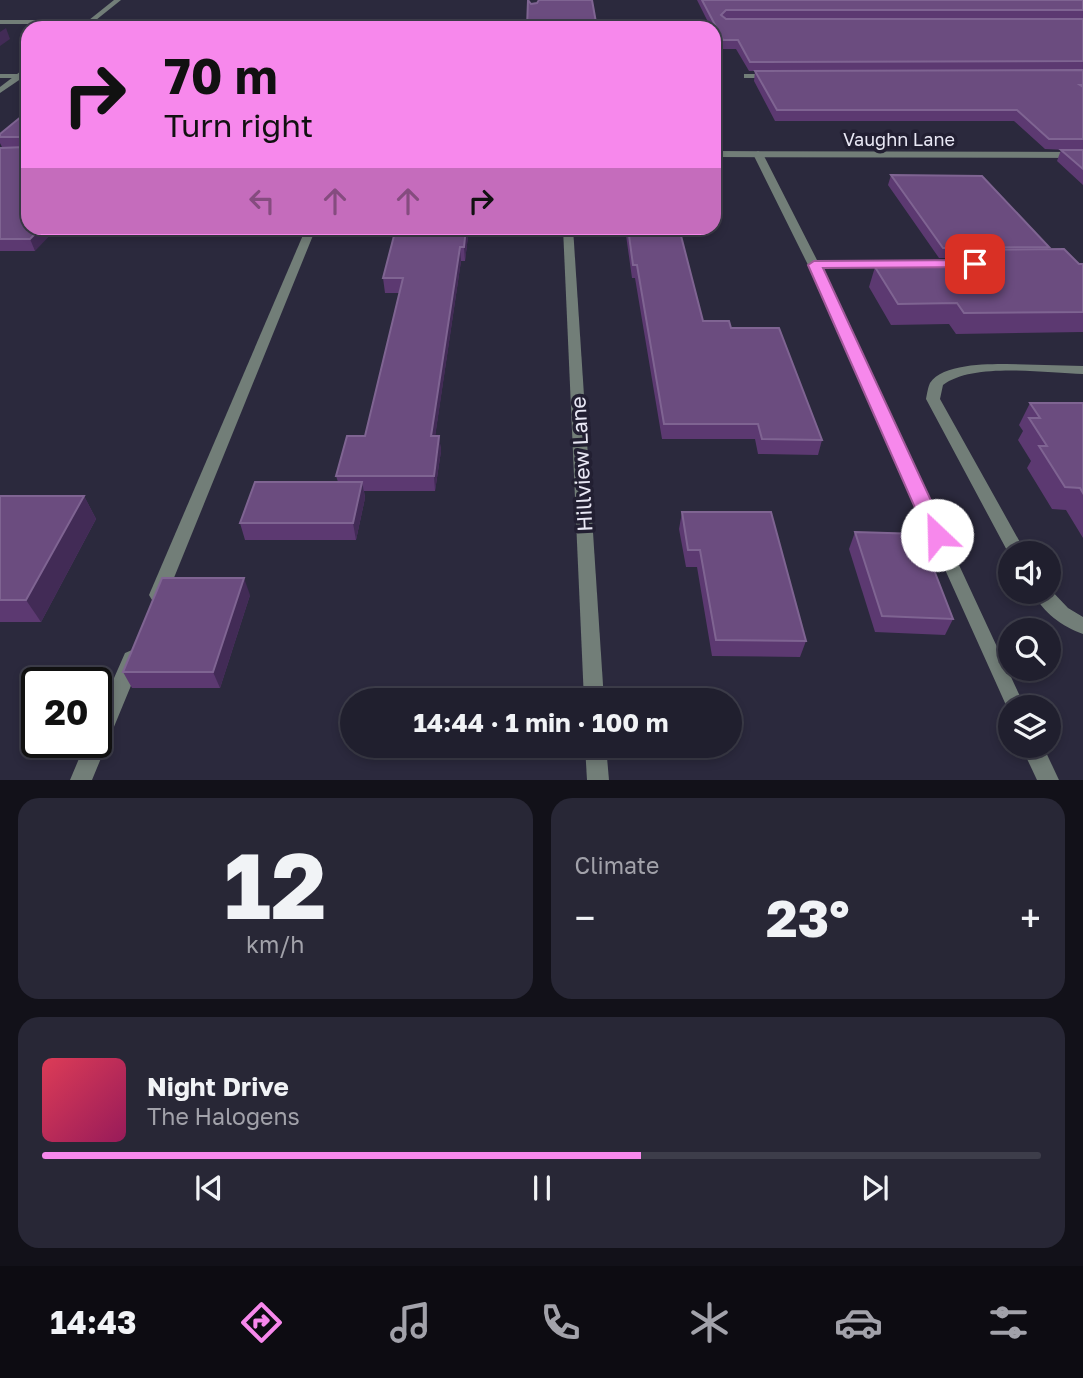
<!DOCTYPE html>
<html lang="en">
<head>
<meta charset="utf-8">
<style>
	body { margin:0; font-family:"Golos Text",sans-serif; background:#282736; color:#f1f3f6; height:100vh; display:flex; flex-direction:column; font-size:26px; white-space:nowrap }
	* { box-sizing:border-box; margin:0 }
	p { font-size:23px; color:#a2a2aa }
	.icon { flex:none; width:38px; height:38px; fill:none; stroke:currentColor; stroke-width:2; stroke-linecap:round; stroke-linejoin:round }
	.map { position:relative; height:780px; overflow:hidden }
	.details { display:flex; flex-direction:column; gap:18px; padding:18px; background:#121119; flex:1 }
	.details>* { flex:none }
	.hud { position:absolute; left:21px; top:21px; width:700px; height:214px; border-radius:21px; box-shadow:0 4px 10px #0003,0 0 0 2px #3d3d4a; background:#f788ec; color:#111; overflow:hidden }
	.tools { position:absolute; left:998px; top:541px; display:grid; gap:14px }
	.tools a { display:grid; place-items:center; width:63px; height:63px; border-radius:50%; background:#201f2e; box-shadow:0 4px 10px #0003,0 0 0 2px #3d3d4a; font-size:35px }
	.speed { position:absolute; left:21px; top:667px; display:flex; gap:14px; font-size:35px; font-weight:700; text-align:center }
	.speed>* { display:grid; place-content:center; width:91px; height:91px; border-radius:50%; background:#201f2e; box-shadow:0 4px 10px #0003,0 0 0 2px #3d3d4a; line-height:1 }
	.speed .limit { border:4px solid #111; border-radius:10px; background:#fff; color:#111 }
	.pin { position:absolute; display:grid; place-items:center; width:60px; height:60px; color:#fff; margin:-30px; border-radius:14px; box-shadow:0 4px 10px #0006 }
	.me { position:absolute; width:77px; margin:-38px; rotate:336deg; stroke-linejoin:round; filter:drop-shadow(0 0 5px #0008) }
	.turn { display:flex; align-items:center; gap:24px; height:147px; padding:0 28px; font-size:32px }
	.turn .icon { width:91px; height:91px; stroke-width:2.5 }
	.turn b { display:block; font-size:49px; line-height:60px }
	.lanes { display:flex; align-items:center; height:66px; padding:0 28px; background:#0003; justify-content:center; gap:35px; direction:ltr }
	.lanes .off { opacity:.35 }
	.big { font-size:52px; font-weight:700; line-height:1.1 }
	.details .card { flex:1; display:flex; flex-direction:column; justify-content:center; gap:10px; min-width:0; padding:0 24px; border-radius:21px; background:#282736 }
	.details .dial { align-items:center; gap:0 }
	.dial b { font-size:91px; line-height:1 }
	.song { display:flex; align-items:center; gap:21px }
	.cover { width:84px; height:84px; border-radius:10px; background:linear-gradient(135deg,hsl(350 70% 55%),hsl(330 70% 35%)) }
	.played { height:7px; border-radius:4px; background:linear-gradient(90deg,#f788ec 60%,#3d3d4a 60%) }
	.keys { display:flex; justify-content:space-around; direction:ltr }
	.heat { display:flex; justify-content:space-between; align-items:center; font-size:38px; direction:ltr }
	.details .tiles { flex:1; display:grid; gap:18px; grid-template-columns:1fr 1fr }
	.card:last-child { grid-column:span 2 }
	.trip { position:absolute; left:340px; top:688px; width:402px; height:70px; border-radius:35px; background:#201f2e; box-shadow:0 4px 10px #0003,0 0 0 2px #3d3d4a; font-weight:700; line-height:70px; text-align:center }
	.tabs { display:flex; height:112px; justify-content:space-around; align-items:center; background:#0d0c12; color:#a2a2aa }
	.tabs .icon { width:49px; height:49px }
	.tabs .selected { color:#f788ec }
	.tabs b { font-size:32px; color:#f1f3f6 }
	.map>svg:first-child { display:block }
</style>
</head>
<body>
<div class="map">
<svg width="1083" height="780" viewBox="0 0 1083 780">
	<rect width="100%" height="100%" fill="#2b293d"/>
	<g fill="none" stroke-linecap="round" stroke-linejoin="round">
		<g fill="#727e78" fill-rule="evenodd">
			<path d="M0,74h20l4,2 -4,2h-20z"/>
			<path d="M744,74h30l4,2 -4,2h-30z"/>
			<path d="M758,151l5,3 55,108 149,-1 6,3 -6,3 -146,1 204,439h-15v7l-202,-449 -55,-111z"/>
			<path d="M306,228h10l-149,367 -3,5 -6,3 -6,-3 -3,-5z"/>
			<path d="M132,650l7,3 3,6 -50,121h-22l16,-38h10v-23l29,-66z"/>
			<path d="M1021,746h22l16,34h-22z"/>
		</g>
		<g fill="#727e78" fill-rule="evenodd">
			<path d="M0,20h89l3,2 -3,2h-89z"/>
			<path d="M714,151l369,1v6l-369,-1z"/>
			<path d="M563,228h10l31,472h-20z"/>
			<path d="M1006,364l77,2v8c-37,-1 -110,-12 -140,11l-3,14 86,154h-16v3l-84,-157c1,-5 2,-12 4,-16 12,-19 56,-19 76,-19z"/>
			<path d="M1048,587l20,21 15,9v17c-20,-7 -41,-22 -50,-42h15z"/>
			<path d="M585,746h21l3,34h-22z"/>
		</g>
		<g fill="#727e78" fill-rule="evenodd">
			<path d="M114,0h7l-35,28h-7z"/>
			<path d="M25,68h3v6l-28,19v-6z"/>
		</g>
	</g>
	<g fill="#5c3971">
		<path d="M697,0h386v18h-358l358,1v166l-26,-24 4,-11h6l-22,-1 -31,-28h-239l-21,-40 1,-10h-6l-13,-22h-15l-7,-15v-6h-3z"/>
		<path d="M28,111l7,140h-35v-103l2,-1 -2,-4v-9z"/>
		<path d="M891,175l158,72 -1,2 31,15h4v68l-127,2 -7,-10 -58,1 -22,-38 6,-20 74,-1 2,-8h-12l-51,-73z"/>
		<path d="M396,228h73l-4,33h-4l-26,175h4l2,15 -6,40h-71l1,7 -9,42h-111l-5,-17 98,-41 -2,-6 29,-40 35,-143h-15l-2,-15z"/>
		<path d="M625,228h54l24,93 28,7 91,112 -4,15 -60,-1 -3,-15h-93l-27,-161h-3z"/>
		<path d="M1030,403h53v135l-17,-28 -14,-1 -25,-41 4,-7 -13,-21 5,-9 -4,-6z"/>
		<path d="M0,496h84l12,23 -55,103h-41z"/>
		<path d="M682,512l124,129 -6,16 -88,-1 -15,-89h-11l-7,-38z"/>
		<path d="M855,532l98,87 -8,16 -70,-3 -26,-83z"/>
		<path d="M250,595l-30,93h-88l-9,-16z"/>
	</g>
	<g fill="#422b56">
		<path d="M6,28l4,11 -10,7v-14z"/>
		<path d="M41,228h16l-22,23 -5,-12z"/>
		<path d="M466,228h3l-4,33 -1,-14z"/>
		<path d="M460,247l1,14 -28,190 -2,-15z"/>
		<path d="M439,436l2,15 -6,40 -1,-15z"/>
		<path d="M362,482l3,16 -9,42 -3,-17z"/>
		<path d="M84,496l12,23 -55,103 -15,-22z"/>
		<path d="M244,578l6,17 -30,93 -7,-16z"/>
	</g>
	<g fill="#6b4c7f" stroke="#7f6492" stroke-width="2">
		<path d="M528,0l3,4 6,-1 2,-3h53l5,28h-70z"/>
		<path d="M702,0h381v10h-357l-5,5 5,4h357v42l-333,1 -12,-22h-15z"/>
		<path d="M1083,70v15h-3l3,2v52h-34l-32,-29h-240l-22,-39z"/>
		<path d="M28,111v117h13l-11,11h-30v-91l25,-1 1,-8 -2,-2h-24v-3z"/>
		<path d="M1061,150h22v19z"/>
		<path d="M891,175l91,1 67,71 -106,1z"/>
		<path d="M396,228h70l-2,19h-4l-29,189h8l-5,40h-98l11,-40h18l38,-158h-20z"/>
		<path d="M628,228h51l24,93h26l2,7h48l43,112 -60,-1 -4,-15h-94l-27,-159h-4z"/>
		<path d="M1064,249l15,15h4v48l-119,1 -7,-10 -59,1 -23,-37 91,-1 -12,-16z"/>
		<path d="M1030,403h53v90l-3,-5 -15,-1 -26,-41h8l-18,-28h11z"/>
		<path d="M255,482h107l-9,41h-113z"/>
		<path d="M0,496h84l-58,104h-26z"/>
		<path d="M682,512h89l35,129 -90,-1 -16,-90h-12z"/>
		<path d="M855,532l65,2 33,85 -71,-3z"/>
		<path d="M162,578h82l-31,94h-90z"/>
	</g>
	<path fill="#f788ec" stroke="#a15899" stroke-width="2" d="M975,260l5,1v6l-157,1 124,267 -3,5 -7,2 -7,-2 -3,-5 -119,-270 6,-4z"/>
	<g text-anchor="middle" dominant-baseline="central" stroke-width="7" stroke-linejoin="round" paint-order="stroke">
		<g font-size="18" fill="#e9e8f5" stroke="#221f32">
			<text x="899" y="139">Vaughn Lane</text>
		</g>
		<g font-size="21" fill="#e9e8f5" stroke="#221f32">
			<text transform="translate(581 464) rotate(-93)">Hillview Lane</text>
		</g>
	</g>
</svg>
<div class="tools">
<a><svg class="icon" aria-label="sound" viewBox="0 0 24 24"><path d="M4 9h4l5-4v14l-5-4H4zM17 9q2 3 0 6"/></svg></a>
<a><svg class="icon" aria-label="search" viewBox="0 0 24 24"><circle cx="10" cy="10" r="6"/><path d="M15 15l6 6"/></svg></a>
<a><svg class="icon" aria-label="layers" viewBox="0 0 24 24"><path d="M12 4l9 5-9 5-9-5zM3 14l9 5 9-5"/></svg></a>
</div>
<div class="speed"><div class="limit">20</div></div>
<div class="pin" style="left:975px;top:264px;background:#d93025"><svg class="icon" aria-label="arrive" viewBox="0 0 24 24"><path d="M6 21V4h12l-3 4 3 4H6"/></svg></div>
<svg class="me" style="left:937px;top:535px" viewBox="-20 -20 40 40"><circle r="19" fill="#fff"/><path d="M0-13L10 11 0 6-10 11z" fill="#f788ec"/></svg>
<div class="trip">14:44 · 1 min · 100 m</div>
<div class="hud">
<div class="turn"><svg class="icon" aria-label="right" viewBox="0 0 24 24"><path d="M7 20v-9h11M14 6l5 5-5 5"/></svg><div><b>70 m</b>Turn right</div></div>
<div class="lanes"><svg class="icon off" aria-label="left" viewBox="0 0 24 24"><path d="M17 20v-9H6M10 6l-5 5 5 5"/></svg><svg class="icon off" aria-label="ahead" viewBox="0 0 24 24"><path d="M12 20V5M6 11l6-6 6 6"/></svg><svg class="icon off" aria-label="ahead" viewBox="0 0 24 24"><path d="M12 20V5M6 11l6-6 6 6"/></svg><svg class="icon" aria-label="right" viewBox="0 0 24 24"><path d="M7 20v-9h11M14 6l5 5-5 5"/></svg></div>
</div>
</div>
<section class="details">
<div class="tiles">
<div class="card dial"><b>12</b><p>km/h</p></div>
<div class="card"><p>Climate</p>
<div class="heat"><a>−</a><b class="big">23°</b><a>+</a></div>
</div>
<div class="card">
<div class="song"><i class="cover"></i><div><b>Night Drive</b><p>The Halogens</p></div></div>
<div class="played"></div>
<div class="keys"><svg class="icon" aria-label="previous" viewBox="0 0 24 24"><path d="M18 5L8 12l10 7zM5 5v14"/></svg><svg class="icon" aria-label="pause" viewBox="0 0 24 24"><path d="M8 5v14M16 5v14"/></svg><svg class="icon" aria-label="next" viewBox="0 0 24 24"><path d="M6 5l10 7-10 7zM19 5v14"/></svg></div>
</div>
</div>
</section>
<nav class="tabs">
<b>14:43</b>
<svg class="icon selected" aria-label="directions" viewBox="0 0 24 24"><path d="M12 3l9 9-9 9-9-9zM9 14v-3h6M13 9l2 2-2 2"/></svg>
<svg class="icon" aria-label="music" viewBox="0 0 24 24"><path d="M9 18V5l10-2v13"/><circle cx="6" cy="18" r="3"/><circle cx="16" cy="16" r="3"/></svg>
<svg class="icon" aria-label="phone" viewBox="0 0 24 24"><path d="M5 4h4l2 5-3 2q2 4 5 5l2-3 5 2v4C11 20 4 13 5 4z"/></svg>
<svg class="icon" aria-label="climate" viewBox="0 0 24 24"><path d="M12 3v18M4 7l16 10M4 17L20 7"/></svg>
<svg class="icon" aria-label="car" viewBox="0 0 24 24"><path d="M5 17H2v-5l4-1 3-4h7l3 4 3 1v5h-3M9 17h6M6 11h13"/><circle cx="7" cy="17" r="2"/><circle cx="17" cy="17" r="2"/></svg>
<svg class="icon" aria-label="filters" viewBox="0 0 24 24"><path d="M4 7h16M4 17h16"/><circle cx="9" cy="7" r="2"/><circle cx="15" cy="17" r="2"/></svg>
</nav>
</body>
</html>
